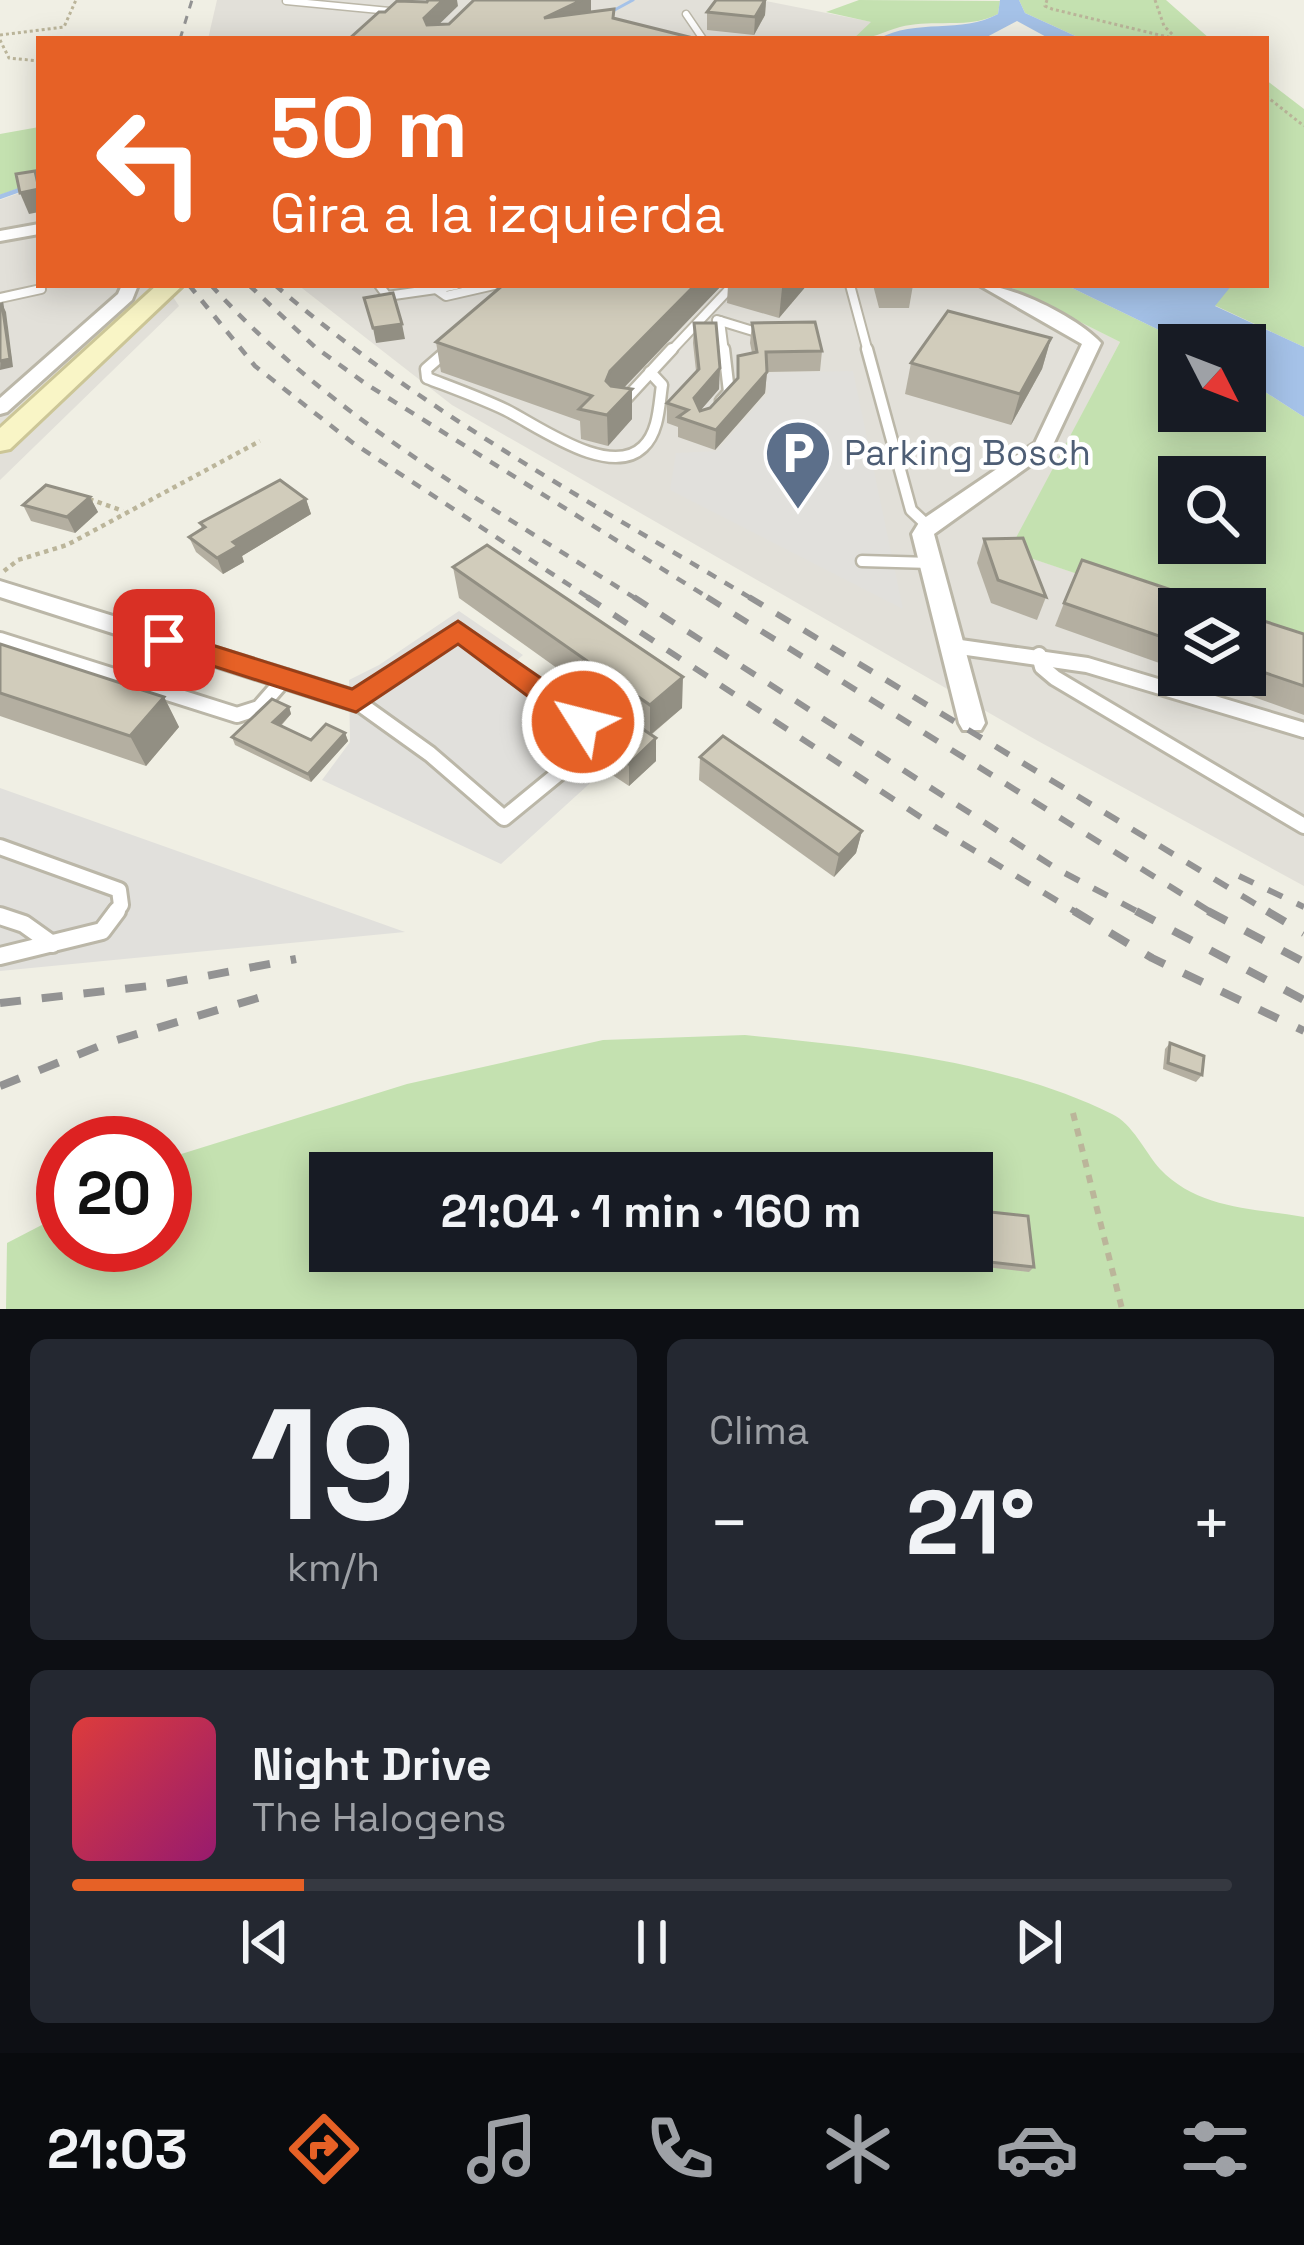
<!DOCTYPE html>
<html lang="es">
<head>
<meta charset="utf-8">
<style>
	body { margin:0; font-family:"Space Grotesk",sans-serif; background:#242831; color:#f1f3f6; height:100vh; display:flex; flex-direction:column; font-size:45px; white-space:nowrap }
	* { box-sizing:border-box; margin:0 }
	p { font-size:39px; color:#9ea1a6 }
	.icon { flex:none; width:66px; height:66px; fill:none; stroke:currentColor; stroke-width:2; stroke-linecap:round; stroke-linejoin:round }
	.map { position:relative; height:1309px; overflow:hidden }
	.drawer { display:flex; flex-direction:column; gap:30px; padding:30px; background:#0d0f14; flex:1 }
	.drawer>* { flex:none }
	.banner { position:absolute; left:36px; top:36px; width:1233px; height:252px; border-radius:0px; box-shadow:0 6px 30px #0003; background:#e66126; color:#fff; overflow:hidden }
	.needle { width:78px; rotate:132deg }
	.tools { position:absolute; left:1158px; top:324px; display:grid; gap:24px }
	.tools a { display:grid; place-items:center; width:108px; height:108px; border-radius:0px; background:#171b24; box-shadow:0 6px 30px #0003; font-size:60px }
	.speed { position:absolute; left:36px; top:1116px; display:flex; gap:24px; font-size:60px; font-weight:700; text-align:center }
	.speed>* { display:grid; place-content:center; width:156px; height:156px; border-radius:50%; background:#171b24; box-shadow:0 6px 30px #0003; line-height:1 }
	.speed .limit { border:18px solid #d22; background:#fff; color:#111 }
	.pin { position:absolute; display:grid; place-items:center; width:102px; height:102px; color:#fff; margin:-51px; border-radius:24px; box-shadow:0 6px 18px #0006 }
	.me { position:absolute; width:132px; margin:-66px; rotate:306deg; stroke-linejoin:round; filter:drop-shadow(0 0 9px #0008) }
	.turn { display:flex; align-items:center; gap:42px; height:252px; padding:0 36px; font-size:54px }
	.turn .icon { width:156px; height:156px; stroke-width:2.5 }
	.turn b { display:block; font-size:84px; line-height:102px }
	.big { font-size:90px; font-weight:600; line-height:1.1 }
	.drawer .tile { flex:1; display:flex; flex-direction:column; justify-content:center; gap:18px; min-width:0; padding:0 42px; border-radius:18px; background:#242831 }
	.drawer .dial { align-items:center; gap:0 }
	.dial b { font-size:156px; line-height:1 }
	.song { display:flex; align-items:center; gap:36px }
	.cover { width:144px; height:144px; border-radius:18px; background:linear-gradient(135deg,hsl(0 70% 55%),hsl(320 70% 35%)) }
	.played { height:12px; border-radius:6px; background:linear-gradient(90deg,#e66126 20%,#363941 20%) }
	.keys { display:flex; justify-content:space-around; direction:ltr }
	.heat { display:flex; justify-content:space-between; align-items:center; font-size:66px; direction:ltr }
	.drawer .tiles { flex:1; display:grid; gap:30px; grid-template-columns:1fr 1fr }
	.tile:last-child { grid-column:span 2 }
	.trip { position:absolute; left:309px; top:1152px; width:684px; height:120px; border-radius:0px; background:#171b24; box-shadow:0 6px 30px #0003; font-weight:600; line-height:120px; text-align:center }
	.tab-bar { display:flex; height:192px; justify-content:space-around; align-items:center; background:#090b0e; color:#9ea1a6 }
	.tab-bar .icon { width:84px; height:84px }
	.tab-bar .active { color:#e66126 }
	.tab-bar b { font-size:54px; color:#f1f3f6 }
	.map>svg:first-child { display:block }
</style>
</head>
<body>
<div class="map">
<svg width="1304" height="1309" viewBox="0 0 1304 1309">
	<rect width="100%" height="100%" fill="#f0efe4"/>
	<g fill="#e2e0d9">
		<path d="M217,0h544l111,22 -19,17h-645z"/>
		<path d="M39,186v99h126l14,21 -179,174v-280z"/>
		<path d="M298,285h708l114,57 -110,209 171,58 -2,66h66l59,-25v236l-266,-145 -586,-336z"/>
	</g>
	<g fill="#c4e1b0" fill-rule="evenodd">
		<path d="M859,0l141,1 -2,13c-30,16 -66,4 -98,13 -18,5 -27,12 -47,12l18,-17 -45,-10z"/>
		<path d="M1019,0h147l44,39h-128l-57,-26z"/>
		<path d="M1266,80l38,29v238l-90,-42 14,-19 38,-1z"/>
		<path d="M39,127v54l-39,14v-61z"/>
		<path d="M1006,285h60l124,60h-11v66h66v-32l59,38v233l-59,-20v-21h-64l-172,-58 111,-209zM1179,477h66v66h-66z"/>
		<path d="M745,1035c121,12 257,25 367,79 20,9 33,38 48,55 38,40 92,39 144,48v92h-1298l1,-66 56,-29v31h102v-83l13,-7 229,-71 196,-44zM330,1173h642v78h-642z"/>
	</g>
	<g fill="#e1e0dc">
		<path d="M853,371l50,238 -233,-119 6,-37 41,-2 51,-58 -3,-20z"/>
		<path d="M459,611l64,44 -8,7 39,28 7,-5 70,52v9l-130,118 -179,-84 28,-38 -1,-62 30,-15z"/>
		<path d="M0,788l405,144 -405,39z"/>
	</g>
	<g fill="#a5c2e8">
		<path d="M1000,0h19l6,13 57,26h-32l-33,-18 -34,18h-105c38,-21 84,-5 120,-25z"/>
		<path d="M1066,285h166l-17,21 89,41v70l-59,-38v-34h-55z"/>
	</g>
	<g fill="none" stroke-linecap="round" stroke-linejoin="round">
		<path stroke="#a5c2e8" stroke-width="3" d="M609,13l24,-13"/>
		<path stroke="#a5c2e8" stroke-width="4.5" d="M0,197l39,-14"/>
		<g stroke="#bbb7a8" stroke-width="9">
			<g id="lane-far4">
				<path d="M286,1l114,11"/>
				<path d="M686,14l17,25"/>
			</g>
		</g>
		<g stroke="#bbb7a8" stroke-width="12">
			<g id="lane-far3">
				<path d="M379,285l8,11 49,-7"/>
				<path d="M456,285l-20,4 10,7 48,-11"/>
				<path d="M850,285l18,67"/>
				<path d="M0,298l41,-9"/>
				<path d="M717,320l36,11"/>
				<path d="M720,321l4,31"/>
				<path d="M446,352l5,-4"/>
				<path d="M670,352l63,-67"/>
			</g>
		</g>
		<g stroke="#bbb7a8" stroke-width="15">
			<g id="lane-far2">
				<path d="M449,349l-23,20 1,9c26,10 54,20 79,32 32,16 104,69 137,37 16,-15 16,-42 19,-62l-12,-13"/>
				<path d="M867,349l44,161 17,16"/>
				<path d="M721,401l8,-9 -5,-43"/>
				<path d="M623,402l49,-53"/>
				<path d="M862,561l69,2"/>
			</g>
		</g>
		<g stroke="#bbb7a8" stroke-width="20">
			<g id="lane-far1">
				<path d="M458,631l145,106 -99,81 -74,-64 -74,-53z"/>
				<path d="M0,640l237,75 22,-7 27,-31"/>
				<path d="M953,646l134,19 217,65"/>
				<path d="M1039,655l3,12 13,11 249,148"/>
				<path d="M0,847l119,43 2,15 -7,9"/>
			</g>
		</g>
		<g stroke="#bbb7a8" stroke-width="22">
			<g id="lane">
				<path d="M0,916l24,8 28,20"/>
				<path d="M0,956l102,-25 15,-20"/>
			</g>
		</g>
		<g stroke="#bbb7a8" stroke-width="6">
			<g id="street">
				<path d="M39,224v10l-39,7v-10z"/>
				<path d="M122,285h16l-6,15 -125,112 -7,2v-16l118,-104z"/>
				<path d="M979,285c34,0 99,33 122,58l-51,108 -116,83 51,189 -4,7h-18l-4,-7 -47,-189 8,-13 115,-78 47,-99z"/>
				<path d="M0,581l365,113 3,7 -3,7 -9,3 -356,-114z"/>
			</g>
		</g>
		<g stroke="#ccc697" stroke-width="6">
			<path id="secondary" d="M157,285h26l-173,164 -10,2v-23z"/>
		</g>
		<g stroke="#bbb59a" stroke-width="3" stroke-dasharray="3 3" stroke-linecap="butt">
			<path d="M1047,0l-2,6 7,3 124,30"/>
			<path d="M1155,0l9,26 9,9"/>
			<path d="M0,35l64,-8 12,-27"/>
			<path d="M0,40l9,18 30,3"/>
			<path d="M1266,96l38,30"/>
		</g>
		<g stroke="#bbb59a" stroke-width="4.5" stroke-dasharray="4.5 4.5" stroke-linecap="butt">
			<path d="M89,499l34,12"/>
			<path d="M4,571l14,-11 49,-15 193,-104"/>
		</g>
		<path stroke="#bbb59a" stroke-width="6" stroke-dasharray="8 8" stroke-linecap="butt" d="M1073,1113l49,196"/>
		<use href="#lane-far4" stroke="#fff" stroke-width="6"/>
		<use href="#lane-far3" stroke="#fff" stroke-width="8"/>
		<use href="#lane-far2" stroke="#fff" stroke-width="10"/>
		<use href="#lane-far1" stroke="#fff" stroke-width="14"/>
		<use href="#lane" stroke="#fff" stroke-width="16"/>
		<use href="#street" fill="#fff" fill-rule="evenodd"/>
		<use href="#secondary" fill="#f9f5c6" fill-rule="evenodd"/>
		<path stroke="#939393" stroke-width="3" stroke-dasharray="8 8" stroke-linecap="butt" d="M180,39l12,-39"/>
		<g stroke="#939393" stroke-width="4.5" stroke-dasharray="10 10" stroke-linecap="butt">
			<path d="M189,285l66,81 98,77 239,157"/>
			<path d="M211,285c120,133 278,220 427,315"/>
			<path d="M249,285l66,62 51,37 346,216"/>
			<path d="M275,285c146,126 314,216 479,315"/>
		</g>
		<g stroke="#939393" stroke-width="6" stroke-dasharray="16 16" stroke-linecap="butt">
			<path d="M587,597l350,231 142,86"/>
			<path d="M634,597l423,272 85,45"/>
			<path d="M707,597l507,317"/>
			<path d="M749,597l523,317"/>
			<path d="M1239,876l65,31"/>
		</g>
		<g stroke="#939393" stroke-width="8" stroke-dasharray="21 21" stroke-linecap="butt">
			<path d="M1074,911l78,47 152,73"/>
			<path d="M1136,911l168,89"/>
			<path d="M1208,911l96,51"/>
			<path d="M1267,911l37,22"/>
			<path d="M0,1003l158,-18 138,-26"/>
			<path d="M0,1086l107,-43 161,-48"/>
		</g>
	</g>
	<g fill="#b4afa1">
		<path d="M766,0l-1,15 -11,20 -47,-5v-18z"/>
		<path d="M503,285h219l-98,103 8,31 -24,27 -27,-7 -1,-18 -139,-49 -5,-30z"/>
		<path d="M728,285h79l-28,33 -52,-15z"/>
		<path d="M873,285h40l-4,23h-30z"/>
		<path d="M694,323l25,66 -19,22 10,-3 27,-29 15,-26 -2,-10 2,-20 70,28 -2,20 -53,1 -2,21 -50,57 -37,-13v-10l-11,-4v-20l29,-32 -3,-28z"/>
		<path d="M1051,338l-9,31 -31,56 -106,-31 6,-31z"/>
		<path d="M90,497l8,15 -23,21 -44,-12 -8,-16z"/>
		<path d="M306,499l5,15 -69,42 2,6 -21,12 -27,-22 -7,-15 13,-8 -2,-6z"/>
		<path d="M984,539l62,58 -9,23 -46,-17 -14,-40z"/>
		<path d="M453,567l229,141 -31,27 5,3v23l-27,25 -21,-14 -1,-23 28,-25 -176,-126z"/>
		<path d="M1064,603l115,6v61l-124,-44z"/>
		<path d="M1245,615l59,19v81l-112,-40h53z"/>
		<path d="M0,644l164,53 15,30 -33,39 -146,-50z"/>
		<path d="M289,707l2,7 -10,12 30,14 34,-7 3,8 -37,41 -76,-37 -3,-8z"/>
		<path d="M700,757l162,74 -6,22 -22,24 -135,-97z"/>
		<path d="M1170,1043l32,32 -6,7 -33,-13 2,-20z"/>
		<path d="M968,1251h4l62,16 -5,5 -60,-7z"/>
	</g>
	<g fill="#928f83">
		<path d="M443,0h14l1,6 -31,30 -3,-18z"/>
		<path d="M582,0h9v14l-47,4z"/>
		<path d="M766,0l-1,15 -11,20 1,-18z"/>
		<path d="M39,189v23l-10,2 -9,-21z"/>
		<path d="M695,285h27l-111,116 -5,-20 4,-10z"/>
		<path d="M785,285h22l-28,33 3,-30z"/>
		<path d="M2,304l4,8 7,55 -13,3z"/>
		<path d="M402,324l3,15 -29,4 -3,-15z"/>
		<path d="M1051,338l-9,31 -31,56 9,-31z"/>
		<path d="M720,368l-1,21 -26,30 1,-21z"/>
		<path d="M767,372l-2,21 -50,57 1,-20z"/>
		<path d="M632,389v30l-24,27 -1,-31z"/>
		<path d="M90,497l8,15 -23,21 -8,-16z"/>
		<path d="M306,499l5,15 -69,42 2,6 -21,12 -6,-16 16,-16z"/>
		<path d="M683,677l-1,31 -32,27v-30z"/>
		<path d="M164,697l15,30 -33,39 -16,-30z"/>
		<path d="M289,707l2,7 -15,16 -3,-8z"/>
		<path d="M345,733l3,8 -37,41 -3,-8z"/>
		<path d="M656,738v23l-27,25v-22z"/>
		<path d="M862,831l-6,22 -22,24 5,-22z"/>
	</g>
	<g fill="#d1ccbb" stroke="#928f83" stroke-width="3">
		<path d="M428,0h15l-19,18 3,7 22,-1 25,-24h108l-38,18 70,-9 -1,9 84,21h-348l30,-27h6l12,-11 30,1z"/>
		<path d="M716,0h49l-10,17 -48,-5z"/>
		<path d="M35,171l4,18 -19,4 -4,-19z"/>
		<path d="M503,285h192l-85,86 -4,10 5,5 21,3 -25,26 -28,-6 13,-13 -156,-54z"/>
		<path d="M393,293l9,31 -29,4 -9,-30z"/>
		<path d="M2,304l8,55 -10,2v-56z"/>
		<path d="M948,311l103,27 -31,56 -109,-31z"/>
		<path d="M815,322l7,29 -56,1 1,20 -51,58 -38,-13 10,-7 -21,-7 32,-34 -5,-46h22l4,45 -26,30 6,13 10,-3 28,-30v-22l19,-4 -5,-29z"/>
		<path d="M280,480l26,19 -73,43 5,4 -21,12 -28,-21 16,-10 -5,-4z"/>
		<path d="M46,485l44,12 -23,20 -44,-12z"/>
		<path d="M1023,538l23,59 -48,-17 -14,-41z"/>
		<path d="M487,545l196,132 -33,28 -197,-138z"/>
		<path d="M1082,560l146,49h-49v34l-115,-40z"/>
		<path d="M1245,615l59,19v52l-59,-20z"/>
		<path d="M0,644l164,53 -34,39 -130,-43z"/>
		<path d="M272,699l17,8 -16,15 38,18 15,-16 19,9 -37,41 -76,-37z"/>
		<path d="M635,724l21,14 -27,26 -22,-15z"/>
		<path d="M723,736l139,95 -23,24 -139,-98z"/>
		<path d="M1170,1043l34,13 -2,19 -34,-12z"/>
		<path d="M972,1210l56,6 6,51 -62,-7z"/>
	</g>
	<path fill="#e66126" stroke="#963f19" stroke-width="3" d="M458,621l135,93 4,8 -4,8h-20l-115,-86 -102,68 -202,-65 -4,-7 14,-10 188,59z"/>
	<defs>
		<g id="parking-pin" transform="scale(3.45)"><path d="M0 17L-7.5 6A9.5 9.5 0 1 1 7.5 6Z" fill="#5c6f8a" stroke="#fff"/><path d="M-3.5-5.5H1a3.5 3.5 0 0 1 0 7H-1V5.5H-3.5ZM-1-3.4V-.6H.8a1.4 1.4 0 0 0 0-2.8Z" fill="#fff"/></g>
	</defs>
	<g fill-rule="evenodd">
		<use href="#parking-pin" x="798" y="453"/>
	</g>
	<g text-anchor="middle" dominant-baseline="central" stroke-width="9" stroke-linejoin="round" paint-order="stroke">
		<g font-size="36" fill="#4e5e75" stroke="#fff" text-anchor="start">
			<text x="844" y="453">Parking Bosch</text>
		</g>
	</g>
</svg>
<div class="tools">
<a><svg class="needle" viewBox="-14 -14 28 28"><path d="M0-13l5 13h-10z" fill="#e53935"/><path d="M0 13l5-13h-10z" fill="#9ea1a6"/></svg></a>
<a><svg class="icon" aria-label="search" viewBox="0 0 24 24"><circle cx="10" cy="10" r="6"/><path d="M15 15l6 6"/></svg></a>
<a><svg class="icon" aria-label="layers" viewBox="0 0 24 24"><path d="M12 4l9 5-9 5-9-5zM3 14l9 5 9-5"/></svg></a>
</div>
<div class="speed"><div class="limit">20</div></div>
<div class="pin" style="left:164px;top:640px;background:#d93025"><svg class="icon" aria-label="arrive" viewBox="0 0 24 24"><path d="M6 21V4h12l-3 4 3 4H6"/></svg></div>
<svg class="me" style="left:583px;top:722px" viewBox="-20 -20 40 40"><circle r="17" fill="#e66126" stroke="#fff" stroke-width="3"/><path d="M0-11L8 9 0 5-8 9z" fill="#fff"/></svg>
<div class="trip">21:04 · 1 min · 160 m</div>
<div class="banner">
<div class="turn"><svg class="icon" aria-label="left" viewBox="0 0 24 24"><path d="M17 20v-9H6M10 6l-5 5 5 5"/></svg><div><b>50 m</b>Gira a la izquierda</div></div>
</div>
</div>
<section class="drawer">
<div class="tiles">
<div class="tile dial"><b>19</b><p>km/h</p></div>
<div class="tile"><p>Clima</p>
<div class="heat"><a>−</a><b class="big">21°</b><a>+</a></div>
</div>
<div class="tile">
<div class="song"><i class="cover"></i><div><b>Night Drive</b><p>The Halogens</p></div></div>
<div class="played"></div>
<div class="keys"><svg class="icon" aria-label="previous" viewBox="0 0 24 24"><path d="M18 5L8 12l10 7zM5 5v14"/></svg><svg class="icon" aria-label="pause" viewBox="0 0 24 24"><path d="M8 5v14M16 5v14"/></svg><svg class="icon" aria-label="next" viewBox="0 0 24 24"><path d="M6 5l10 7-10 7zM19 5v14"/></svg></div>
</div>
</div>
</section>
<nav class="tab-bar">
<b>21:03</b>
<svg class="icon active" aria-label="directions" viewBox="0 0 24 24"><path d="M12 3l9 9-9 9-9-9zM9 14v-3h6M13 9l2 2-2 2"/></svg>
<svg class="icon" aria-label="music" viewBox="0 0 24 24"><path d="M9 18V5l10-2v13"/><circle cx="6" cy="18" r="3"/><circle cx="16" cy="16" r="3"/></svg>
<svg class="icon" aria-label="phone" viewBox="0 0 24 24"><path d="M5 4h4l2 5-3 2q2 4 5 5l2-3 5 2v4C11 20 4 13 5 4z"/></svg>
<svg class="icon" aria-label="climate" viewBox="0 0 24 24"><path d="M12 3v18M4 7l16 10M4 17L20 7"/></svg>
<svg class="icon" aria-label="car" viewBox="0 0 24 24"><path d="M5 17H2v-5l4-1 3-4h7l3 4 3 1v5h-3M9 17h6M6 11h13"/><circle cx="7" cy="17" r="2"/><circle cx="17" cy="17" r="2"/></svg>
<svg class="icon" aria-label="filters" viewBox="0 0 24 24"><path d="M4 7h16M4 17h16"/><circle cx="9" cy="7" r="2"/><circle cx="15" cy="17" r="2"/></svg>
</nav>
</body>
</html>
